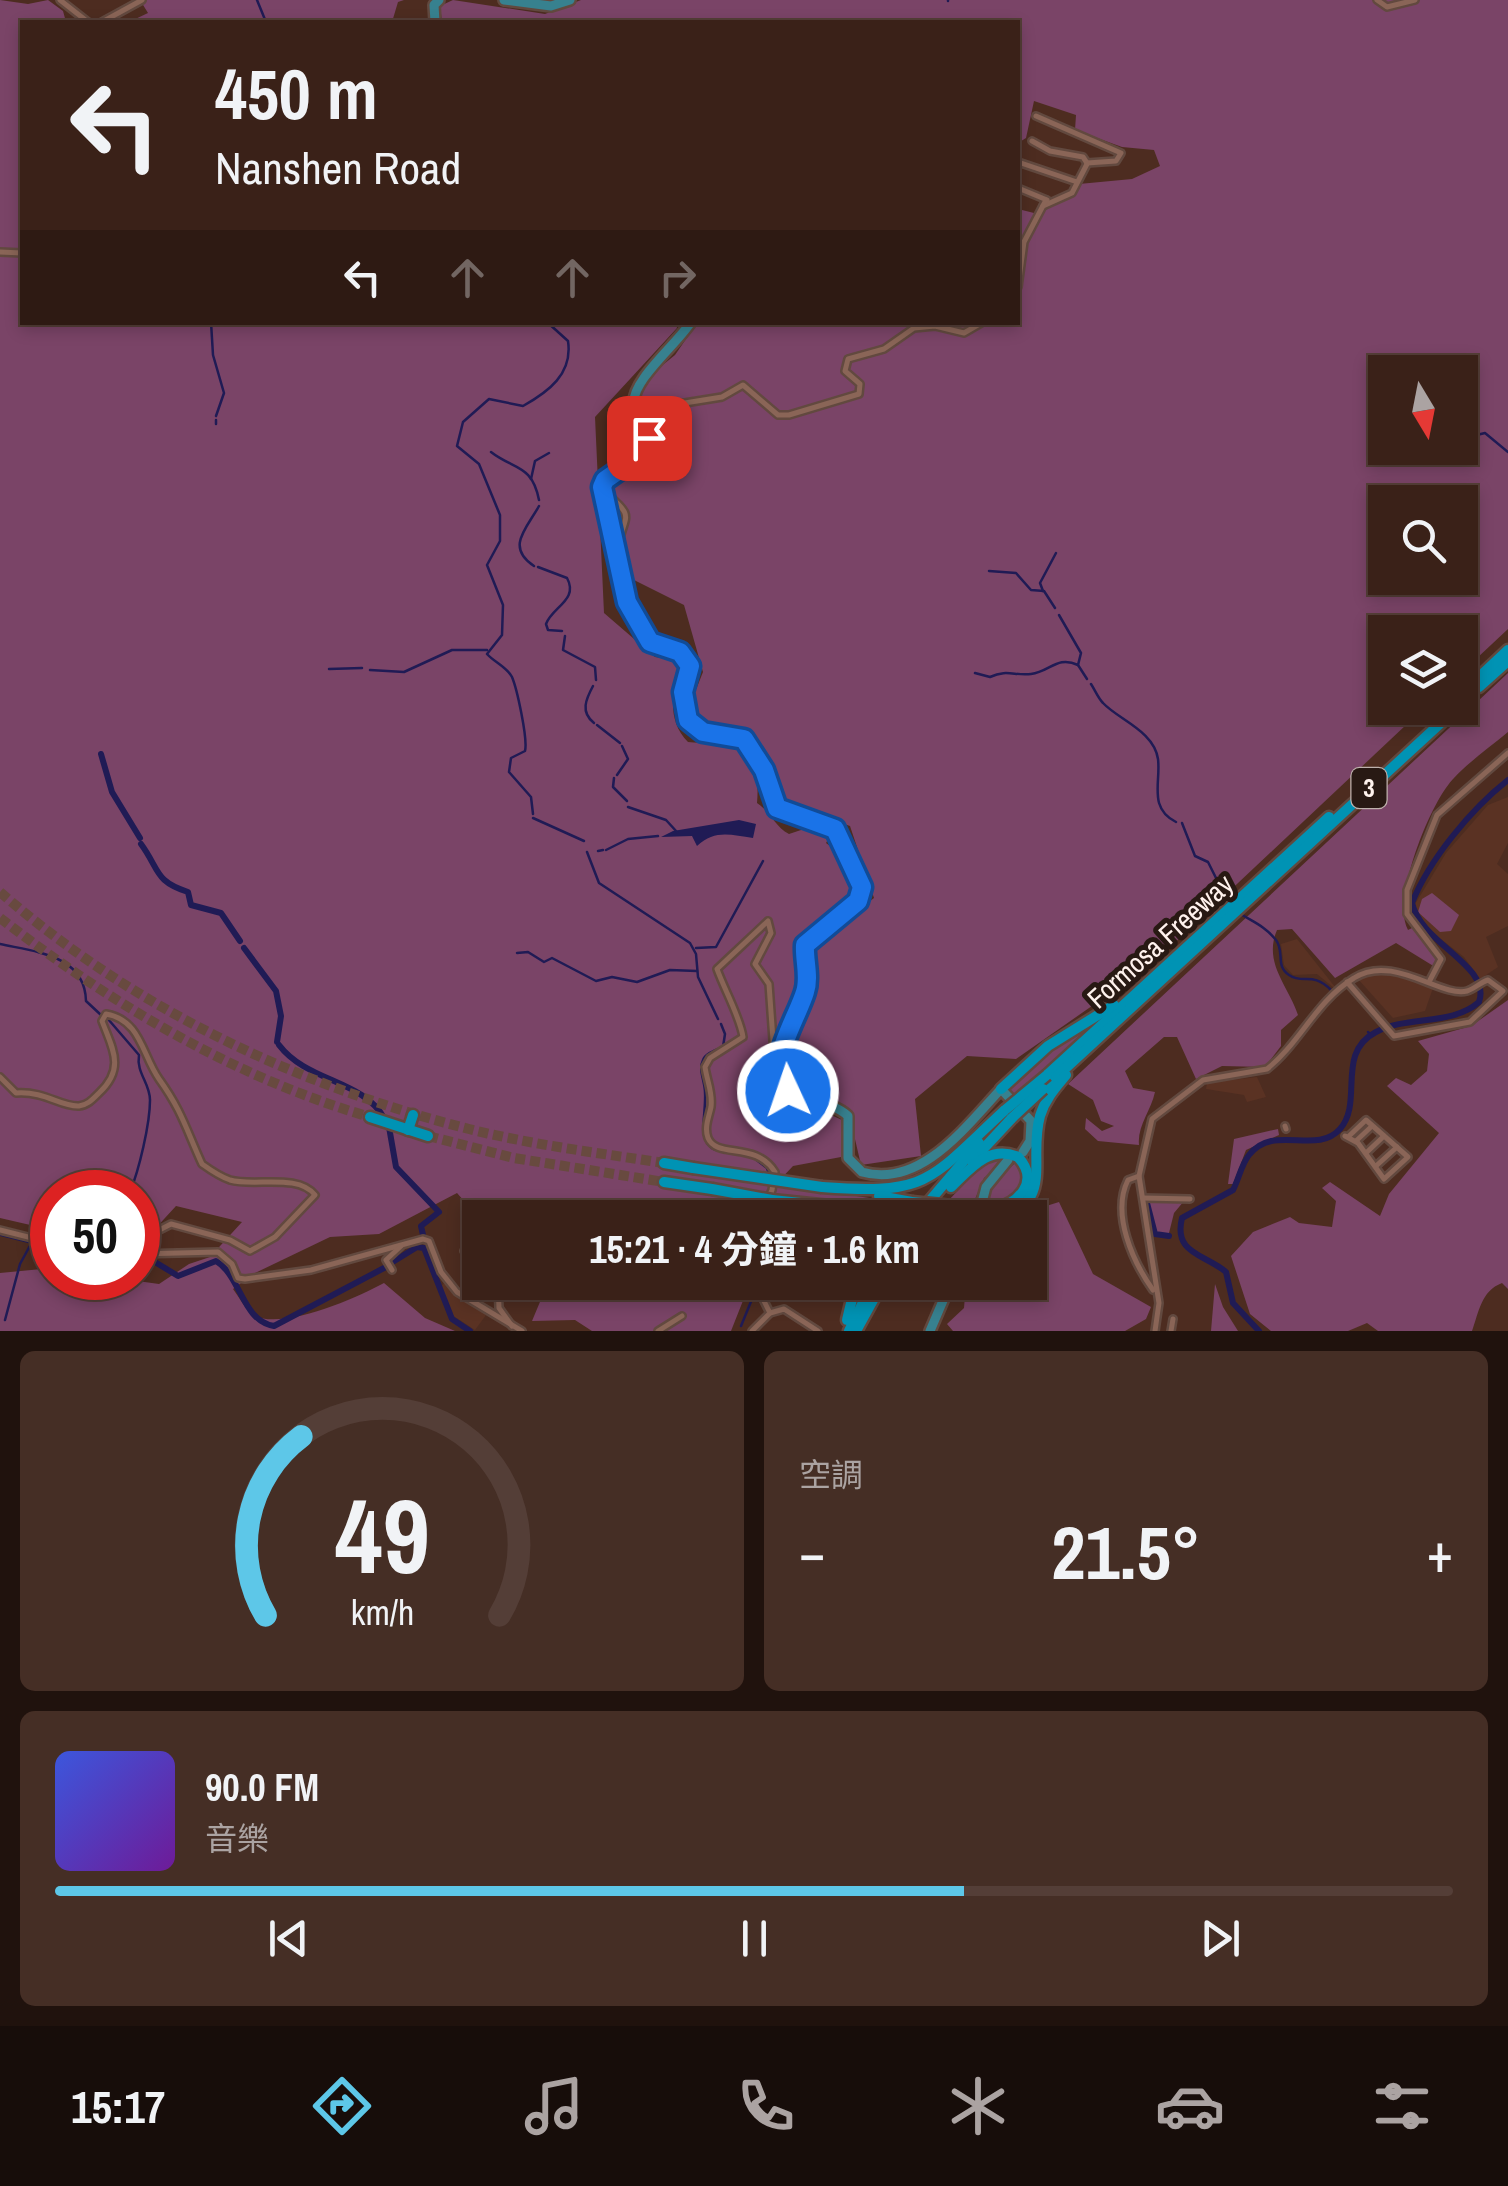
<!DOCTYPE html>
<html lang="zh-TW">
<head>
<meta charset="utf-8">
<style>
	body { margin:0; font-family:"Archivo Narrow","Noto Sans TC",sans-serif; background:#452e25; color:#f1f3f6; height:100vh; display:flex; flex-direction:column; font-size:38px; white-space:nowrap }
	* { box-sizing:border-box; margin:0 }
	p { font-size:32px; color:#aba3a2 }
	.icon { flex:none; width:55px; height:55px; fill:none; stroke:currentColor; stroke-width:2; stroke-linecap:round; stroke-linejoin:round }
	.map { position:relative; height:1331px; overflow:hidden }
	.sheet { display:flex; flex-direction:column; gap:20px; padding:20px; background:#20120d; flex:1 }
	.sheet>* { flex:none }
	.top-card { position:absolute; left:20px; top:20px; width:1000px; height:305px; border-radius:0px; box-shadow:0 5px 15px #0003,0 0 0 2px #543e37; background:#3a2118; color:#f1f3f6; overflow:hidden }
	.needle { width:65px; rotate:170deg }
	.buttons { position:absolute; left:1368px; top:355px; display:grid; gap:20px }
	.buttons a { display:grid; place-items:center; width:110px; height:110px; border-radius:0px; background:#3a2118; box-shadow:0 5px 15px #0003,0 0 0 2px #543e37; font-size:50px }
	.speed { position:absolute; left:30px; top:1170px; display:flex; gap:20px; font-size:50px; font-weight:700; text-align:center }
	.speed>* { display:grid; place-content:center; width:130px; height:130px; border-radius:50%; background:#3a2118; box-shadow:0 5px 15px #0003,0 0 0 2px #543e37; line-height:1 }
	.speed .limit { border:15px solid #d22; background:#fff; color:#111 }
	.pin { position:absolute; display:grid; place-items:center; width:85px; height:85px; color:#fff; margin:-42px; border-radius:20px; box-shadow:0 5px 15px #0006 }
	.me { position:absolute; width:110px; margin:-55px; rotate:357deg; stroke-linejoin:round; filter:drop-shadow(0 0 8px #0008) }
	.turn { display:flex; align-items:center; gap:35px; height:210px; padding:0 30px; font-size:45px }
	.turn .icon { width:130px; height:130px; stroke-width:2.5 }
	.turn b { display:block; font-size:70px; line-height:85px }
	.lanes { display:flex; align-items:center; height:95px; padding:0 30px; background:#0003; justify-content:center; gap:50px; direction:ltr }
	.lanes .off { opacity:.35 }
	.big { font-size:75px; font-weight:700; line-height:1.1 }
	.sheet .card { flex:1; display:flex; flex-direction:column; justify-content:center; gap:15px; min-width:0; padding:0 35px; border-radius:15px; background:#452e25 }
	.sheet .dial { align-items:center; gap:0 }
	.dial svg { height:260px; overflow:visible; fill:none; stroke:#543e37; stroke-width:7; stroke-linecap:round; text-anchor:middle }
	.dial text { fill:#f1f3f6; stroke:none }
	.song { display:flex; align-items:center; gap:30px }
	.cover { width:120px; height:120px; border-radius:15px; background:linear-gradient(135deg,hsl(230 70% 55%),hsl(280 70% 35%)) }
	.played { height:10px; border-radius:5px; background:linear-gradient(90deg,#5dc7e8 65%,#543e37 65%) }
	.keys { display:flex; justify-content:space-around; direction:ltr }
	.heat { display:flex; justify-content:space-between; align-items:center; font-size:55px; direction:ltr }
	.sheet .tiles { flex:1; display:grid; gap:20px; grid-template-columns:1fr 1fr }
	.card:last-child { grid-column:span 2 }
	.trip { position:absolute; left:462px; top:1200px; width:585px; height:100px; border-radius:0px; background:#3a2118; box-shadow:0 5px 15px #0003,0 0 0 2px #543e37; font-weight:700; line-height:100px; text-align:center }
	.dock { display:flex; height:160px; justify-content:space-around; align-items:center; background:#170d0a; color:#aba3a2 }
	.dock .icon { width:70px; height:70px }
	.dock .selected { color:#5dc7e8 }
	.dock b { font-size:45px; color:#f1f3f6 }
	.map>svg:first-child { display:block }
</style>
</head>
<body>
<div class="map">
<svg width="1508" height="1331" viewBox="0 0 1508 1331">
	<rect width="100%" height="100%" fill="#4d2c20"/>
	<g fill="#5a3223">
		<path d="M1508,797v46l-11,21 11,10v52l-22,11 12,30 -18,12 -16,-22 -41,-32 -9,-19 32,-53 42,-48z"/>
		<path d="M1297,939l38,48 -1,1 -17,-14 -24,1 -9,-10 -3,-21z"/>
		<path d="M1377,972l57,13 -9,26 -32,7 -35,-39z"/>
		<path d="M1257,1077l9,20 -19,5 -3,-7 -38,-6 1,-6z"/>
		<path d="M444,1283l42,32 -11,15 -23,-15 -12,-27z"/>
	</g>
	<g fill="#7a4467" fill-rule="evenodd">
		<path d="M0,0l28,4 20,-4 15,11 3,11h-44v300l654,1 1,5 -82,89 9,196 51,44 27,4c-9,26 -17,58 6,81 46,3 74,5 69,61 14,9 18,24 32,31l21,-7 21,8 -5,8 12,9 17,39 -61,50 5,46 -28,78 3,24 68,31 -1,37 -48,9 -34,36 -1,15h-243l-8,-14 -35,7 -15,-17 -78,41 -49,3 -77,37 -20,15c6,8 12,19 19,26 30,16 102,-16 132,-32l41,35 30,13h-455v-58l52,-5v10h64l43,6 30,-20 21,-7 32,-35 -66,-16 -23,25 -15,3v-42h-86v38l-52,-12z"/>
		<path d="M140,0h264l-6,2 -6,20h-263l19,-9z"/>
		<path d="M453,0l92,14 36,-14h927v629l-48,45v-42h-75v76h39l-272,256 -136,95 -49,-3 -52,43 6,57 -60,9 -13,-56 -69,-33 34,-82 -4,-47 65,-49 -24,-72 -71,-24 -7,-29 -19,-37 -35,-7 -29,-22 14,-35 -19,-67 -54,-27 -21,-96 50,-36 -22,-41 6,-24 32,-26 22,-32 321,-1v-113l20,5 5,-11h14l17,-8 5,-11 53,-5 28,-13 -6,-16 -32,-3 -47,-17 1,-15 -42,-14 -8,37 -8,5v-121h-518l-7,-3 -51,3 -2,-16zM1385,372h75v76h-75zM1385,502h75v76h-75z"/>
		<path d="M1508,673v59c-18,15 -38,29 -54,46 -24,24 -63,123 -46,152l4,-2 26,31 -3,8 -39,-24 -61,35 -43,-49 -15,1c-14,33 11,55 21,85l-17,15v16l-16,21 -43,-1 -26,13 -19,-42h-13l-39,34 8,17 22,4c-4,19 -18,34 -16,53l-41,-4 -13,-12 1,-11 16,13 12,-5 -13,-5 -8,-21 -25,-16z"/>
		<path d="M1432,893l27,22 -8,16 -11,1 -22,-20 4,-13z"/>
		<path d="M1508,1000v289l-6,-6c-21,8 -23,29 -30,48h-94l-11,-8 -19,8h-77l-21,-17 -19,-58 22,-24 37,-15 9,6 33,4 4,-26 -14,-13 8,-6 50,34 9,-22 50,-61 -52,-47 9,-8 15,7 16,-14 2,-17 -11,-13 53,-15z"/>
		<path d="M1096,1022l-81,74 -7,-7 36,-34z"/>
		<path d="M1278,1129l1,6 -33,15 -13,34h-5l6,-45z"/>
		<path d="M1009,1155l15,14c-3,23 -13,39 -39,35l12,-24 18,-17 -6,-5 -25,20 -11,26 -25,-3 34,-36z"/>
		<path d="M778,1184l137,21 -3,5 -138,-16z"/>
		<path d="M1184,1201l-10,12 -5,20 -21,4 -3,-35z"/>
		<path d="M1059,1202l34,72 58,33 -5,12 -21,12h-172l-6,-7 17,-16 2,-25 64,-1v-64l-19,-1z"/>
		<path d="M512,1283h238l-19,48h-139l-17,-11 -43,1 10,-24z"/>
		<path d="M1215,1284l8,23 15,24h-27z"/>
	</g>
	<path fill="#201b55" d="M739,820l17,4 -3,14c-22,-3 -38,-9 -56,8l-5,-10 -31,1 12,-6z"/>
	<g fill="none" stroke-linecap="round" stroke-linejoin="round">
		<g stroke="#201b55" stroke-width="2.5">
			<path d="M257,0l9,22"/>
			<path d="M948,0v1"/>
			<path d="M211,322l2,33 11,38 -8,23"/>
			<path d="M216,424v-4"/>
			<path d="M1460,439l25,-6 23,19"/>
			<path d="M491,452c23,18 41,12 48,48"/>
			<path d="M531,479l4,-18 14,-8"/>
			<path d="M534,566c-29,-19 -7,-38 5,-60"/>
			<path d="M538,567l29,11c12,22 -15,29 -21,46l2,6 14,1"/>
			<path d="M989,571l27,2 15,17 13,1 11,17"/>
			<path d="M1043,591l-3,-8 16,-30"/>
			<path d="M1059,615l22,38 -3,12 9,14"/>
			<path d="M565,636l-2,14 32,17 1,13"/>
			<path d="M329,669l33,-1"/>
			<path d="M370,670l34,2 48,-22h35"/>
			<path d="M975,673l15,4c17,-8 24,-1 41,-3 19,-2 26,-19 47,-9"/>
			<path d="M1091,684c4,6 7,14 12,19 16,17 51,28 55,56 3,23 -10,49 18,63"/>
			<path d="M593,686c-7,13 -13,26 1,37"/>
			<path d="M597,725l23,18"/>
			<path d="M617,775l11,-16 -6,-13"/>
			<path d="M614,778l-1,9 14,14"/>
			<path d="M628,807l38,13 11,12"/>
			<path d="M533,814l-2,-17 -22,-25 2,-14 14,-7c3,-12 -8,-62 -13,-74 -5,-10 -18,-15 -25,-23l15,-19 1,-30 -16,-40 13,-24v-26l-21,-51 -22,-18 6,-24 26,-23 34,7c25,-14 50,-32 45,-65l-21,-19"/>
			<path d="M533,818l51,23"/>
			<path d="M1182,823l13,33 13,6 21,42"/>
			<path d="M606,850l22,-11 30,-3"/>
			<path d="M598,851l5,-1"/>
			<path d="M587,852l12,31 91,60 6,11 2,23 20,42"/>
			<path d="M1239,913c14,9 26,13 37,27 9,12 -1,26 13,35 15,10 23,-4 42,15"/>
			<path d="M0,944c36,8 85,11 86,57l15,14"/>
			<path d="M696,948l20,-1 47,-86"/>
			<path d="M517,953l11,-1 16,10 8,-4 44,23 16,-4 25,5 33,-12 27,1"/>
			<path d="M108,1019l31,36c-3,18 11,28 11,45 0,24 -11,70 -20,92"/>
			<path d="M721,1024l4,10 -2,13c-7,3 -17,6 -20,13 -5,9 2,22 2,32 2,26 -14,62 27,60"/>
			<path d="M1368,1032l3,3"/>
			<path d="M754,1158l13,10 3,9"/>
			<path d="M754,1218l5,-16"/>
			<path d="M5,1320l15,-56 12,-22"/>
			<path d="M741,1326l18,-44"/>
		</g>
		<g stroke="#201b55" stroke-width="6">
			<path d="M101,754l11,38 28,46"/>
			<path d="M141,844c19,26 13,37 47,48l3,13 30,8 19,28"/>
			<path d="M244,948l32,43 5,25 -4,26"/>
			<path d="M279,1045c28,37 84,35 105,73"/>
			<path d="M389,1127l7,40 43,45 -18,14 2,9"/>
			<path d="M1147,1203l8,31 14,2"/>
			<path d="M0,1233l52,13"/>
			<path d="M138,1259l17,3 23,14 38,-15c25,15 26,60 58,65l112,-59"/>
			<path d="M391,1263l26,-16 7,1 28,71 18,12"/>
			<path d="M1259,1331l-26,-28 -7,-31c-21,-18 -53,-18 -44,-54l51,-28c6,-11 8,-25 16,-35 25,-32 67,1 91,-26 24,-27 -5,-76 36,-97 32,-17 76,-6 103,-30 13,-36 -58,-58 -67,-99 17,-43 59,-94 96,-123"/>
		</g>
		<g stroke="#684a3f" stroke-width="10" stroke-dasharray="10 5" stroke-linecap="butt">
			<path d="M0,892c134,117 298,194 469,237 64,16 130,24 195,34"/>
			<path d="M0,918c112,86 233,159 370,199"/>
			<path d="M428,1136l86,22 150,24"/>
		</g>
		<g stroke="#62493f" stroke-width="10">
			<g id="minor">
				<path d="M60,0l28,22"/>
				<path d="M1377,0l10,7 28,-7"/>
				<path d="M102,22l40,-22"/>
				<path d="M1036,116l85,37 -5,8 -29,2"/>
				<path d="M1032,141l18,10 33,6 4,6"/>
				<path d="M1018,162l59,20"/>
				<path d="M1018,188l29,12"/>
				<path d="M1043,206l29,-13 15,-29"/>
				<path d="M0,252l22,1"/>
				<path d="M1018,287l6,-45 22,-42"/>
				<path d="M635,411l87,-14 21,-12 35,30h11l70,-21 1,-10 -15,-13 3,-12 36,-10 30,-21 21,-2 29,7 19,-11"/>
				<path d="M607,494c29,24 17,21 11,52"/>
				<path d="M1430,980l11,-21 -34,-45v-24l30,-75 71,-62"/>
				<path d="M0,1077l16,16c30,-2 44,14 63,13 9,-1 14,-7 20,-13 27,-25 13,-45 3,-72l4,-7c35,6 36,41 53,65 23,32 27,50 43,85 7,5 19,13 28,16 24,7 68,-7 85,15l-40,42 -25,14 -20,-11 -59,-16 -33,17"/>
				<path d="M1285,1126l1,3"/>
				<path d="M1345,1136l13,7 26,36 24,-22 -42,-37 -18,17"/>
				<path d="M1356,1141l16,-15"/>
				<path d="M1366,1153l18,-17"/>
				<path d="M1376,1166l21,-19"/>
				<path d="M1139,1176l-11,4c-17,34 5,82 25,110"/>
				<path d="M1143,1198l47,1"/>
				<path d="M759,1218l13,-28 3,-18c-19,-31 -58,-13 -67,-34 -4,-11 1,-21 3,-31 2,-14 -4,-26 -6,-40l5,-9 33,-21c-3,-20 -18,-46 -26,-68l51,-48 3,12 -16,31 14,20 6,84"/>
				<path d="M0,1230l52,13"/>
				<path d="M138,1248l16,5"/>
				<path d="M480,1253l-16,-2 16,18"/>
				<path d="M138,1254l80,-2 14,12 6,14 7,1 66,-9 112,-31 6,2 12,31 16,20 65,39"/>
				<path d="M392,1270l-6,-10 15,-14"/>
				<path d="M498,1282l1,26 13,18"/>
				<path d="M764,1282l-1,17 7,14"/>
				<path d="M499,1283l12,11"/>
				<path d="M764,1287l18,-5"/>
				<path d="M658,1331l24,-15"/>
				<path d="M752,1331l18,-18 14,-4 34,22"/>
				<path d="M1155,1331l4,-28 -20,-127 13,-57 51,-39 64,-11c33,-26 49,-68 87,-91 39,-25 87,20 113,13 7,-2 14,-9 21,-11l15,11 -33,31 -76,14 -47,-54"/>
				<path d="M1171,1331l2,-12"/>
			</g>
		</g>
		<g stroke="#62493f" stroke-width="14">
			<g id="major">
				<path d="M504,0l47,6 19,-6"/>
				<path d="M435,22l-1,-17 5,-5"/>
				<path d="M691,322c-14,22 -60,59 -57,82 2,18 18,26 13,44l-42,32 -3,7 25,115 23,40 30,10 10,14c-1,11 -7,21 -7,32 -2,38 34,34 61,41l19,30 14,39 58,21 27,58 -4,14 -53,44v50l-13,24 -17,59c16,26 53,19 73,38v42l14,14c59,17 105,-47 139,-83l30,32 -1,20 -7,11"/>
				<path d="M978,1218l8,-31 22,-27"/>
				<path d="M930,1331l21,-49"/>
			</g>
		</g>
		<g stroke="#62493f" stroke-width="15">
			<g id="highway">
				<path d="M1479,687l29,-26"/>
				<path d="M1460,695l48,-45"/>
				<path d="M1047,1075l282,-258"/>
				<path d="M1001,1089l47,-43 66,-41"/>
				<path d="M1043,1089l414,-381"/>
				<path d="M370,1117l58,19"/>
				<path d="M408,1130l5,-15"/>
				<path d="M972,1161l40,-43"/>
				<path d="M664,1163l29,5"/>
				<path d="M664,1182l48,7"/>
				<path d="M822,1187c108,8 106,-6 183,-77"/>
				<path d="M951,1187c19,-18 38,-43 67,-30 23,25 0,47 -26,53"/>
				<path d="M879,1196l33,6"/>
				<path d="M772,1200l134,14"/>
				<path d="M802,1208l19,10"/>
				<path d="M915,1218l64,-75"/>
				<path d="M990,1218c68,-11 37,-57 50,-102 5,-17 16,-29 26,-41"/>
				<path d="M847,1320l9,-38"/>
				<path d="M849,1331l24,-49"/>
				<path d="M856,1331l27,-49"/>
			</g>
		</g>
		<use href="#minor" stroke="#8a6557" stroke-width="5"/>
		<use href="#major" stroke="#37818f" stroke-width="9"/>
		<use href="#highway" stroke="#0093b4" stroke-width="10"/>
		<g stroke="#62493f" stroke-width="15" stroke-linecap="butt">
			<g id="highway-bridge">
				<path d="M1005,1110l42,-35"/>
				<path d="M1012,1118l31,-29"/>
				<path d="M693,1168l129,19"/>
				<path d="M712,1189l60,11"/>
				<path d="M912,1202l80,8"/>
				<path d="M906,1214l54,4"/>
			</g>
		</g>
		<use href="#highway-bridge" stroke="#0093b4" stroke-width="10"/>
	</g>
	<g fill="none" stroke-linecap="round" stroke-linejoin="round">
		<g stroke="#114b97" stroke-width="25">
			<path id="route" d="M649,438l-7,16 -37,26 -3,7 25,115 23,40 30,10 10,14 -7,26 5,28 15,12 41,7 20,31 13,38 58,21 27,58 -4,14 -53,44c-1,15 5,32 0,47 -8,27 -43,79 -17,99"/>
		</g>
		<use href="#route" stroke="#1a73e8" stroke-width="18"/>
	</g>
	<g text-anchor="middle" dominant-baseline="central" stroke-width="10" stroke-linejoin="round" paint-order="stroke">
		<rect fill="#281913" stroke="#beb1ac" stroke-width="2.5" x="1351.5" y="768" width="35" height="40" rx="8"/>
		<g font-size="25" font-weight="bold" fill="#fff2ed">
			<text x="1369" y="788">3</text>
		</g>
		<g font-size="28" fill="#fff2ed" stroke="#281913">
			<text transform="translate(1160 941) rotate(-42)">Formosa Freeway</text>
		</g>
	</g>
</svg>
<div class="buttons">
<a><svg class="needle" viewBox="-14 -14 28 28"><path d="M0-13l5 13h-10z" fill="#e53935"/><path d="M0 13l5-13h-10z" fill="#aba3a2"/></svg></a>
<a><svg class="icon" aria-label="search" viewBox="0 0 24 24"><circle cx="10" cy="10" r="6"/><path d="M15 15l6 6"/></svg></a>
<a><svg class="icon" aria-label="layers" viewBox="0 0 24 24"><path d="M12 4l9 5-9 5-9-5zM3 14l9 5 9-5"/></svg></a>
</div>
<div class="speed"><div class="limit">50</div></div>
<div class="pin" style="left:649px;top:438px;background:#d93025"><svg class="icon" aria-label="arrive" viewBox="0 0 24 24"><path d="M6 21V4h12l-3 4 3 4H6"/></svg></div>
<svg class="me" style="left:788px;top:1091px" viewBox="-20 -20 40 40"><circle r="17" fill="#1a73e8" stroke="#fff" stroke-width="3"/><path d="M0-11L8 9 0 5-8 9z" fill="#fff"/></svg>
<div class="trip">15:21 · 4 分鐘 · 1.6 km</div>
<div class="top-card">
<div class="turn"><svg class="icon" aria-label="left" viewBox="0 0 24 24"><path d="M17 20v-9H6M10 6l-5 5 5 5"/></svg><div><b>450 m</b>Nanshen Road</div></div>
<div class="lanes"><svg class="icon" aria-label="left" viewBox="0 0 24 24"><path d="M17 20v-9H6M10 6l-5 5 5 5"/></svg><svg class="icon off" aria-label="ahead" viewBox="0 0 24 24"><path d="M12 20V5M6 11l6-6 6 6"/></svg><svg class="icon off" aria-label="ahead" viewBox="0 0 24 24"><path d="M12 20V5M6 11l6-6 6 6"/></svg><svg class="icon off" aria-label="right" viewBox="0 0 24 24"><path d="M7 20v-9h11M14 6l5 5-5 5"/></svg></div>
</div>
</div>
<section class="sheet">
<div class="tiles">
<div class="card dial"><svg viewBox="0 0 100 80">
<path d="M14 69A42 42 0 1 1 86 69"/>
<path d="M14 69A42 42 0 0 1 25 14" stroke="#5dc7e8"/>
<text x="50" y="56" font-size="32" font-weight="700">49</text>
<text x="50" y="72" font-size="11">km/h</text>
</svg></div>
<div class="card"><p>空調</p>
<div class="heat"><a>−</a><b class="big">21.5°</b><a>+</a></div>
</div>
<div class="card">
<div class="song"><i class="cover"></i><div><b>90.0 FM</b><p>音樂</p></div></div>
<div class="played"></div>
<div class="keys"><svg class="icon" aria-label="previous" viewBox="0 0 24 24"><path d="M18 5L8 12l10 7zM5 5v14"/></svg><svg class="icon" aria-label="pause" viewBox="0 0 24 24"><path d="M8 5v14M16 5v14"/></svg><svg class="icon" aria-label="next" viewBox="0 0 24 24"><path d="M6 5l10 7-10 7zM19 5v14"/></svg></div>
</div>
</div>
</section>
<nav class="dock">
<b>15:17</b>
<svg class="icon selected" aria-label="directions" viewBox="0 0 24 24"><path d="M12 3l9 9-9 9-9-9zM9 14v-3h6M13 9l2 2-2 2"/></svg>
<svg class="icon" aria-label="music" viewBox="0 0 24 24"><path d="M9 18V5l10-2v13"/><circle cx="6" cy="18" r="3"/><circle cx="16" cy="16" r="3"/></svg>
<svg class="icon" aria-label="phone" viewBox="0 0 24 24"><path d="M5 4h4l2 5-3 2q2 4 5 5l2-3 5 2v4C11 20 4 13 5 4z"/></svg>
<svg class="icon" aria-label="climate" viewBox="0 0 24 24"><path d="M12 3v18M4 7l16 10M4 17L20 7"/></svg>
<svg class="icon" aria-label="car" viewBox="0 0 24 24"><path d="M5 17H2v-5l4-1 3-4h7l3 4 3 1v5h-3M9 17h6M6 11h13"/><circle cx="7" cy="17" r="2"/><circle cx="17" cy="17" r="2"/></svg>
<svg class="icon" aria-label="filters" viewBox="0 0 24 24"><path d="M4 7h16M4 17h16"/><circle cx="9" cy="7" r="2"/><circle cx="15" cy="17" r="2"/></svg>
</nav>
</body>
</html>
